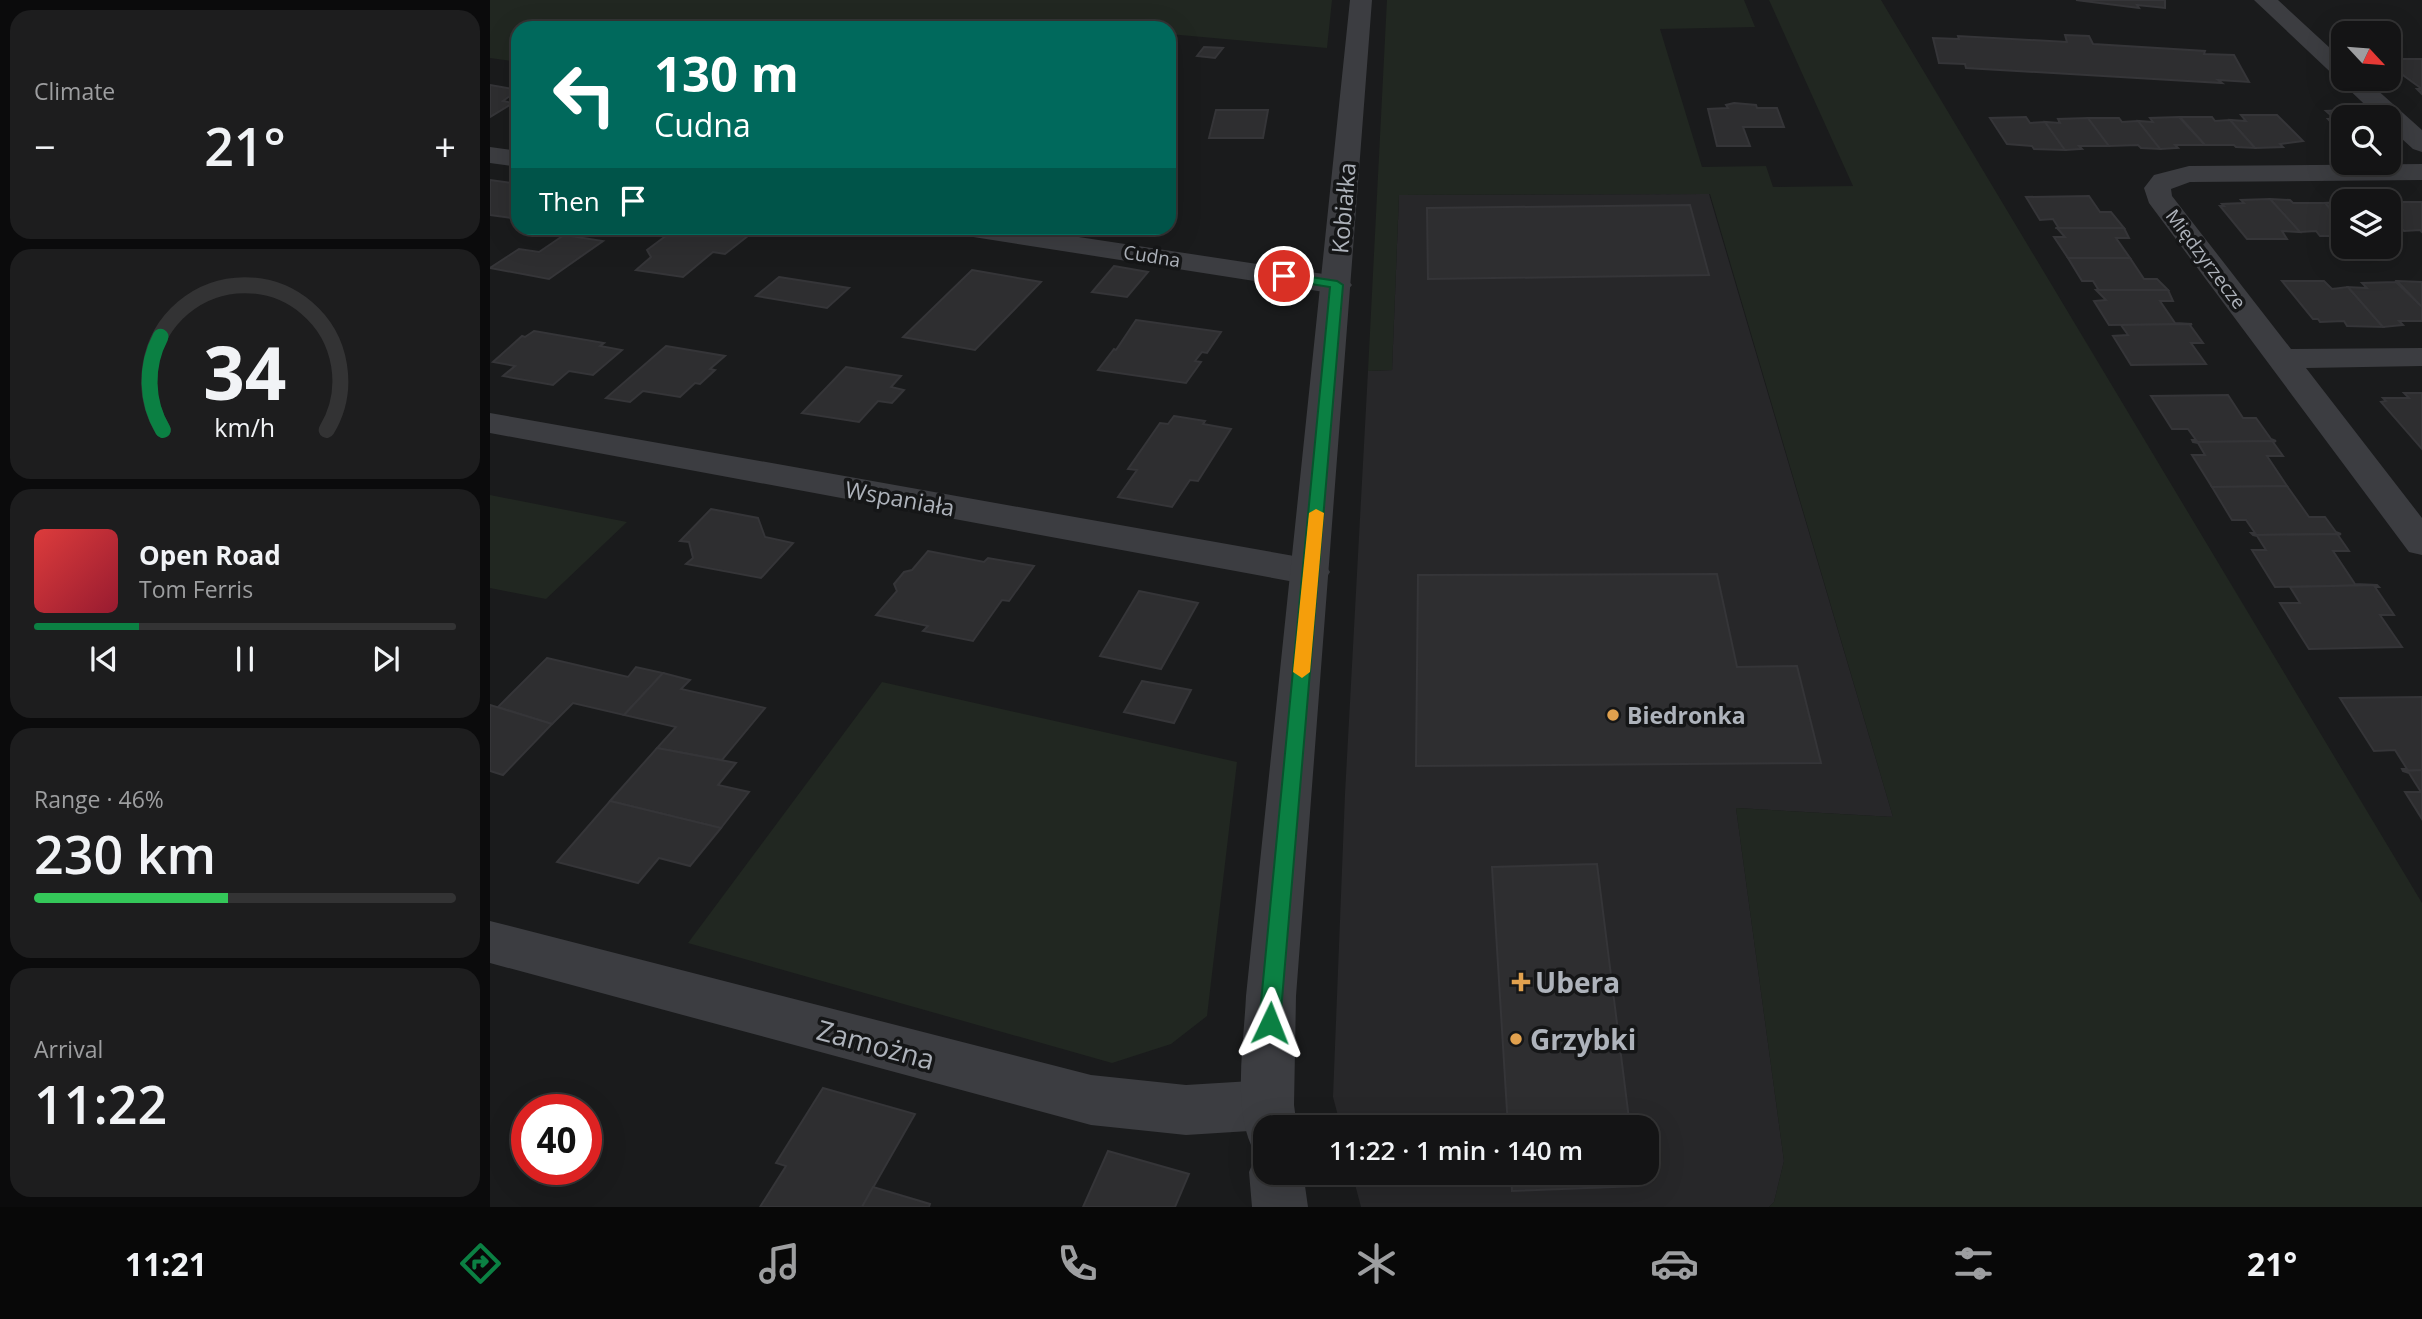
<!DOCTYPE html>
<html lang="en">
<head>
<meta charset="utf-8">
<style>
	body { margin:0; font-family:"Open Sans",sans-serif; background:#1d1d1e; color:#f1f3f6; height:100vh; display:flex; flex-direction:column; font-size:26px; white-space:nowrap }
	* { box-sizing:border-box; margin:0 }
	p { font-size:23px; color:#9d9ea0 }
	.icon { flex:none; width:38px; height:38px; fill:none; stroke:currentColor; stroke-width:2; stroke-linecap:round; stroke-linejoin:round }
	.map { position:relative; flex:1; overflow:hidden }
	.drawer { display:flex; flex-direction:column; gap:10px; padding:10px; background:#0b0b0c; width:490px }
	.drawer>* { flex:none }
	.hud { position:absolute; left:21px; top:21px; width:665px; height:214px; border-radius:21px; box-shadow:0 7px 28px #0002,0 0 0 2px #333334; background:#00695c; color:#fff; overflow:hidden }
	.needle { width:46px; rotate:116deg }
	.fabs { position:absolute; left:1841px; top:21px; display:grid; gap:14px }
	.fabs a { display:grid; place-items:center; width:70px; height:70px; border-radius:14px; background:#141415; box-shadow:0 7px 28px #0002,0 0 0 2px #333334; font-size:35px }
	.speed { position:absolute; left:21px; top:1094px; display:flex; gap:14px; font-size:35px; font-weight:700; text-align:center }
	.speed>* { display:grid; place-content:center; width:91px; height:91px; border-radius:50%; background:#141415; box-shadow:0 7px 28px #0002,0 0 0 2px #333334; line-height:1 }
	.speed .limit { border:10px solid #d22; background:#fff; color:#111 }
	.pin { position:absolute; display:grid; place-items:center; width:60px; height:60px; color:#fff; margin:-30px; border:4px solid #fff; border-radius:50%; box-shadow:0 2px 7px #0007 }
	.me { position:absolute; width:77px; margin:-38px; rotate:2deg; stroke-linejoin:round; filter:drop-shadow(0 0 5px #0008) }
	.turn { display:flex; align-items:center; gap:24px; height:147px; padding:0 28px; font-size:32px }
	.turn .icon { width:91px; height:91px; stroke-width:2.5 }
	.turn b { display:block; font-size:49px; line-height:60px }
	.then { display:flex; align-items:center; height:66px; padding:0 28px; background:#0003; gap:14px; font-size:26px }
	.big { font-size:52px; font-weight:600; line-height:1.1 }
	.drawer .widget { flex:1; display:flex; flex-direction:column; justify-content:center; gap:10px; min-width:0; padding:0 24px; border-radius:21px; background:#1d1d1e }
	.drawer .dial { align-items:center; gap:0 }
	.dial svg { height:182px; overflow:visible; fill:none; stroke:#333334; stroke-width:7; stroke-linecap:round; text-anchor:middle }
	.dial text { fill:#f1f3f6; stroke:none }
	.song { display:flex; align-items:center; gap:21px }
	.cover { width:84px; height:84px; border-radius:10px; background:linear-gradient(135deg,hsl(0 70% 55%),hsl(350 70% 35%)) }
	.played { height:7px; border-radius:4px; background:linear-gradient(90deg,#0b8043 25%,#333334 25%) }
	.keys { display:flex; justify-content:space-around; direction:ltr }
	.heat { display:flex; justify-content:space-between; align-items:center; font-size:38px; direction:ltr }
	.charge { height:10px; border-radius:5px; background:linear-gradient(90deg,#34c759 46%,#333334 0) }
	.trip { position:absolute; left:763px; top:1115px; width:406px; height:70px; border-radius:21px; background:#141415; box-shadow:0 7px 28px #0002,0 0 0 2px #333334; font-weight:600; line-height:70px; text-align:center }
	.menu { display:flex; height:112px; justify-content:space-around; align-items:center; background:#080808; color:#9d9ea0 }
	.menu .icon { width:49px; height:49px }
	.menu .active { color:#0b8043 }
	.menu b { font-size:32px; color:#f1f3f6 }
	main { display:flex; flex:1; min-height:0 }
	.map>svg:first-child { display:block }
</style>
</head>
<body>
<main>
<section class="drawer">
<div class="widget"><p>Climate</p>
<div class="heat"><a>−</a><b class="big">21°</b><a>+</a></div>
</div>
<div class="widget dial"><svg viewBox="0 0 100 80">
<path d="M14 69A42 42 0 1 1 86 69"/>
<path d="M14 69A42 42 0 0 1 13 28" stroke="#0b8043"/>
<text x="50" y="56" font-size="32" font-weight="700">34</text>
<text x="50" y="72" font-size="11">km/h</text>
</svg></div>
<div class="widget">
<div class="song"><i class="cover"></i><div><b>Open Road</b><p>Tom Ferris</p></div></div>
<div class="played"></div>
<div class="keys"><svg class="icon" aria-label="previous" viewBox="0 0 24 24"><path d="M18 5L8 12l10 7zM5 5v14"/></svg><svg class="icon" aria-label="pause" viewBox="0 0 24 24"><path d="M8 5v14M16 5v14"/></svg><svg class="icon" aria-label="next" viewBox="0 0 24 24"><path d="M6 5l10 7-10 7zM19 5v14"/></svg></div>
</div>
<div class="widget"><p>Range · 46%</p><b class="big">230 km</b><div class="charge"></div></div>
<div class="widget"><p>Arrival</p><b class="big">11:22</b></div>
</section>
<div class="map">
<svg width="1932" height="1207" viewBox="0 0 1932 1207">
	<rect width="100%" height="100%" fill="#1a1b1c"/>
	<path fill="#272729" d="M1219,194l184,623 -157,-9 48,353 -10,41 -5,5h-408l-9,-34 295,-1v-45h-306l-8,-30 12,-303 23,-423 24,-1 7,-175z"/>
	<g fill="#212721">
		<path d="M0,0h842l-5,48 -158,-14v-6h-651v34l-28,-4z"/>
		<path d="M897,0h357l11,27 -95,2 42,138 64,-1 7,21 80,-1 -84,-186h112l541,903v304h-653l5,-5 10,-41 -48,-353 157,9 -183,-623 -311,1 -7,175 -24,1z"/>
		<path d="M0,495l137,27 -81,77 -56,-11z"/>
		<path d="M392,682l355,80 -30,254 -36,28 -59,19 -424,-120z"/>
	</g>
	<g fill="#2e2e30" stroke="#353538" stroke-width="2">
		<path d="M1586,0h89v8l-28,-3 2,3z"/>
		<path d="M1575,35l24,1 4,8 112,7 -1,3 30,1 15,27 -31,-2 4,3 -256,-15 -1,-4 -26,-1 -6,-25 26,1 -1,-3 109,6z"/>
		<path d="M714,47l19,1 -8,10 -18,-2z"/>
		<path d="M1899,59h33v35l-5,-5h5l-33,-24z"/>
		<path d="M0,85l28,5 -15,11 10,2 -23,14z"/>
		<path d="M1244,103l22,2 1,3h20l7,19h-41l7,19h-33l-9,-37 20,-1 -2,-3z"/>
		<path d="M726,110h52l-5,28h-54z"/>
		<path d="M1859,110l8,7h-14v18l-15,-16h7l-9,-8z"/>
		<path d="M1751,115h36l26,26 -23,3 3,3 -28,1 -25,-28 16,1z"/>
		<path d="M1536,117l4,6 15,-1 20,28 -31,-1 -2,-3 -25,-2 -17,-26z"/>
		<path d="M1689,117l26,28h-30l3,3 -18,1 -22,-28 15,1 -3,-4z"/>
		<path d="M1690,117h32l3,4 15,-1 25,28 -19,-1 -2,-2h-29z"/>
		<path d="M1598,118l21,28h-30l3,3 -17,1 -20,-28 15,1 -2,-4z"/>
		<path d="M1598,118h31l3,4 16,-1 22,28 -19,-1 -3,-3 -29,1z"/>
		<path d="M0,180l28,4v35l-28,-4z"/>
		<path d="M1599,196l11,16h11l13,16h-67l1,-1 -5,-8 -13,1 -14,-23z"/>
		<path d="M1881,198h20l3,4h28v30l-2,-2 -16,1 -15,-15v-15h-14z"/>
		<path d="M1780,199l20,1 3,3h32l18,20v13h-23l-4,-5 -16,1z"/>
		<path d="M1780,199l30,33 -18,-1 5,8h-40l-27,-33h4l-2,-2 22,-1 -3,-3z"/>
		<path d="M1853,202v21l-18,-20z"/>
		<path d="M1200,205l19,70 -281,4 -1,-71z"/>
		<path d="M226,228h42l-33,26 -12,-2 -30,25 -47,-7 15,-13 -4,-7 28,-21 32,5z"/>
		<path d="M1567,228h67l5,10h-13l14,20h-62l-14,-21h11z"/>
		<path d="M74,235l39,6 -54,38 -59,-11 29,-19 20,3z"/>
		<path d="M1578,258h62l14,21h13l11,11h-72l2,-1 -5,-8h-11z"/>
		<path d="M624,266l34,6 -21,25 -35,-5z"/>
		<path d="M482,270l69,12 -66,68 -72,-13z"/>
		<path d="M289,277l70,11 -22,20 -71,-12z"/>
		<path d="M1792,281h42l8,8 16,-2 35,40 -36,-1 -3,-5 -24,1 -2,-3h-5z"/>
		<path d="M1905,281l27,26v14h-23l4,4 -20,2 -35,-40 19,1 -5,-5 35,-1z"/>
		<path d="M1907,281l25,1v25z"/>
		<path d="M1606,290h72l5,11h-13l15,22 17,1 -83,1 -15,-24 12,-1z"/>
		<path d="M646,320l85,12 -14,21 -5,-1 -7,9 6,1 -15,21 -88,-13 16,-21 2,1z"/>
		<path d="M1702,324l-2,1 13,18h-12l15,21 -75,1 -18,-29 15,-1 -7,-10z"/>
		<path d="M44,331l70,12 -4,3 22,4 -29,25 -24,-4 -16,14 -50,-9 12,-10 -22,-4 29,-26 3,1z"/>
		<path d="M176,346l59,10 -15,13 5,1 -15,14 -5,-1 -15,14 -37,-6 -13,11 -24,-4z"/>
		<path d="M356,367l55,9 -10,11 13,3 -12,13 -14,-2 -19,21 -57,-9z"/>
		<path d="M1914,393h18v56l-41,-47 5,-1 -3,-3h26z"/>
		<path d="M1738,395l15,23h13l15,21 5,2 -83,1 -1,-2h4l-8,-11h-16l-21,-33z"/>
		<path d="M684,416l31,5 -2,3 28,5 -33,52 -8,-1 -18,27 -54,-10 19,-27 -9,-1 32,-46 8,1z"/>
		<path d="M1786,441l-3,1 10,14h-16l20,30 -75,1 -20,-32h13l-7,-12 -5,-1z"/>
		<path d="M1797,486l22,31h16l11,15 5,2 -88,1 -2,-2h4l-9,-13h-14l-20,-33z"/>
		<path d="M221,509l47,9 7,19 28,6 -32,35 -75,-14 7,-6 -4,-16 -9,-1z"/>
		<path d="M1851,534l-3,1 11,16h-16l22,33 22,1 -102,2 -23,-37h14l-9,-14 -4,-1z"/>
		<path d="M438,551l56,11 4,-4 46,8 -25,35 -7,-1 -29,41 -50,-10 5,-5 -52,-11 21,-24 -3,-7 10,-12 8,-2z"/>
		<path d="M1227,574l20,93 60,-1 24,97 -405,3 2,-191z"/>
		<path d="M1887,585l2,2h-4l19,28h-14l22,32 -93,2 -29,-46h20l-10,-16z"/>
		<path d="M649,591l59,12 -37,66 -61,-13z"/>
		<path d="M57,658l81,19 8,-10 27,6 -39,42 -51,-12 -21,21 -54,-17z"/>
		<path d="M173,673l27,7 -9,9 84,19 -43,52 -65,-12 19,-21 -52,-12z"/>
		<path d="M652,681l49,9 -17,33 -50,-11z"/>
		<path d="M1932,697v73l-19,1 -1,-2h5l-12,-19 -21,1 -34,-53z"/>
		<path d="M0,705l62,19 -49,51 -13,-4z"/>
		<path d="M167,748l79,15 -18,22 31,7 -28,36 -111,-27z"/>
		<path d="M1932,770v49l-17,-27h16l-12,-19 -6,-2z"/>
		<path d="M120,801l111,27 -31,38 -31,-8 -21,25 -81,-21z"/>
		<path d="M1107,864l33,263h-122l-16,-260z"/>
		<path d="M333,1088l92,26 -53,93h-102l26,-41 -10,-3z"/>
		<path d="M618,1151l81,23 -14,33h-92z"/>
		<path d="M1021,1172h125l2,14 -126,5z"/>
		<path d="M383,1187l57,17 -1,3h-67z"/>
	</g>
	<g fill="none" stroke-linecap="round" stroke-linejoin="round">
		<g fill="#3c3d41" fill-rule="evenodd">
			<path d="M1764,0h24l65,60v19h22l57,51v22l-9,-3 -24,-22v-10h-11z"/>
			<path d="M0,147l28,4v16l-28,-4z"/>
			<path d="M1932,164v16l-232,2 -19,7 1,7 119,153 131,-1v18l-116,2 116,150v37l-13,-3 -260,-349 -5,-15 10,-13 35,-9z"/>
			<path d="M463,228h66l318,48 10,3 5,6 -5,6 -10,3 -370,-58 -10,-2z"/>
			<path d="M0,413l821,146 13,4 6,9 -6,9 -13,4 -821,-152z"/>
			<path d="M0,921l601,154 95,10 82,-5 19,7 7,18 -7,18 -22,4v3l-79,5 -95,-10 -601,-162z"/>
		</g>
		<path fill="#3c3d41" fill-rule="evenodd" d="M860,0h22l-76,996 -2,109 3,22h-32v45h38l5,35h-56l-3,-35 8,-19 7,-3 -13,-5c-18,-42 -7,-103 -5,-149z"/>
	</g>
	<path fill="#0b8043" stroke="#07532c" stroke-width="2" d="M794,273l53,8 6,4 -63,738 -3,7 -7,2 -8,-2 -3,-7 71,-736 -50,-8 -2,-3z"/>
	<path fill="#f59e0b" d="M826,509l8,4 -14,159 -8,6 -9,-6 16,-159z"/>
	<g fill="#e1a14e" stroke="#151617" stroke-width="2.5">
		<circle cx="1123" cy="715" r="7"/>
		<path d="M1027.5 971.5h7v7h7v7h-7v7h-7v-7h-7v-7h7z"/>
		<circle cx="1026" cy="1039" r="7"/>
	</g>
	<g text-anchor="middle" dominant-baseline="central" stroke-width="7" stroke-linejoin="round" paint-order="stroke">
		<g font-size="19" fill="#aeb3bb" stroke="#151617">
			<text transform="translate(662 256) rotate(9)">Cudna</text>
			<text transform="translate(1716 259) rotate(53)">Międzyrzecze</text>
		</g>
		<g font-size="23" fill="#aeb3bb" stroke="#151617">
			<text transform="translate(853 208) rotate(-85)">Kobiałka</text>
			<text transform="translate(410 498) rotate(10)">Wspaniała</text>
		</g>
		<g font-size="23" font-weight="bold" fill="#aeb3bb" stroke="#151617" text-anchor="start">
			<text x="1137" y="715">Biedronka</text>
		</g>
		<g font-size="28" font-weight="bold" fill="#aeb3bb" stroke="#151617" text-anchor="start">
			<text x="1045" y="982">Ubera</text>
			<text x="1040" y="1039">Grzybki</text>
		</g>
		<g font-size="28" fill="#aeb3bb" stroke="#151617">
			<text transform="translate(386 1044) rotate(15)">Zamożna</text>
		</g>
	</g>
</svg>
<div class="fabs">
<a><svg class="needle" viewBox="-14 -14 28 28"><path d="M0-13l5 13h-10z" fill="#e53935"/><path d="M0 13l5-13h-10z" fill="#9d9ea0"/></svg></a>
<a><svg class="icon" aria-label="search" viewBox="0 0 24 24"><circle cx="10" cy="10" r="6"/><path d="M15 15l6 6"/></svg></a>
<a><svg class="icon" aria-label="layers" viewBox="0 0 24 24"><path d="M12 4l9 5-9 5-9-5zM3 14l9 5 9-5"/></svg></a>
</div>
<div class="speed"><div class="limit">40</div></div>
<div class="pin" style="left:794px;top:276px;background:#d93025"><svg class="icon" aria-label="arrive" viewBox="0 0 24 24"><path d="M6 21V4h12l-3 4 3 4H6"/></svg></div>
<svg class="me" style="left:780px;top:1023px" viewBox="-20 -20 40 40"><path d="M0-17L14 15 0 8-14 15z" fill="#0b8043" stroke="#fff" stroke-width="4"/></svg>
<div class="trip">11:22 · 1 min · 140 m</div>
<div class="hud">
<div class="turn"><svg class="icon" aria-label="left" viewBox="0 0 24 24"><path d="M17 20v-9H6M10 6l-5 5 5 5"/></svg><div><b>130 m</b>Cudna</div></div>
<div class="then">Then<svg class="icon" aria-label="arrive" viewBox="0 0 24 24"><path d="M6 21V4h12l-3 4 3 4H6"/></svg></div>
</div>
</div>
</main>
<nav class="menu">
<b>11:21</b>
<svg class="icon active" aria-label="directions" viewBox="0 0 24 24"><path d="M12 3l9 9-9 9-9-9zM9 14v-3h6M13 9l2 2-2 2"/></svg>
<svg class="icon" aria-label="music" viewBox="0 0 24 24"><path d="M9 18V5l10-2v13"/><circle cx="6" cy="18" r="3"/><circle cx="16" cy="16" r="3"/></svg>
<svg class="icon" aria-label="phone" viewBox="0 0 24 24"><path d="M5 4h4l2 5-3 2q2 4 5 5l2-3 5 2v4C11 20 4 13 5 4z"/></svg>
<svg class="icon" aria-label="climate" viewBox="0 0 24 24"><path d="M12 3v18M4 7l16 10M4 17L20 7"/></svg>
<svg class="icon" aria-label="car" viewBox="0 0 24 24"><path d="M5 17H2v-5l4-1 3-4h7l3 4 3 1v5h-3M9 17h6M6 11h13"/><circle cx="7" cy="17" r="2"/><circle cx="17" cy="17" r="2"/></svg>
<svg class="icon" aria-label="filters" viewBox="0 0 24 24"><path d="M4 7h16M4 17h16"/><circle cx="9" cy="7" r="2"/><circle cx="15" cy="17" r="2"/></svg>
<b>21°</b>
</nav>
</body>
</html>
